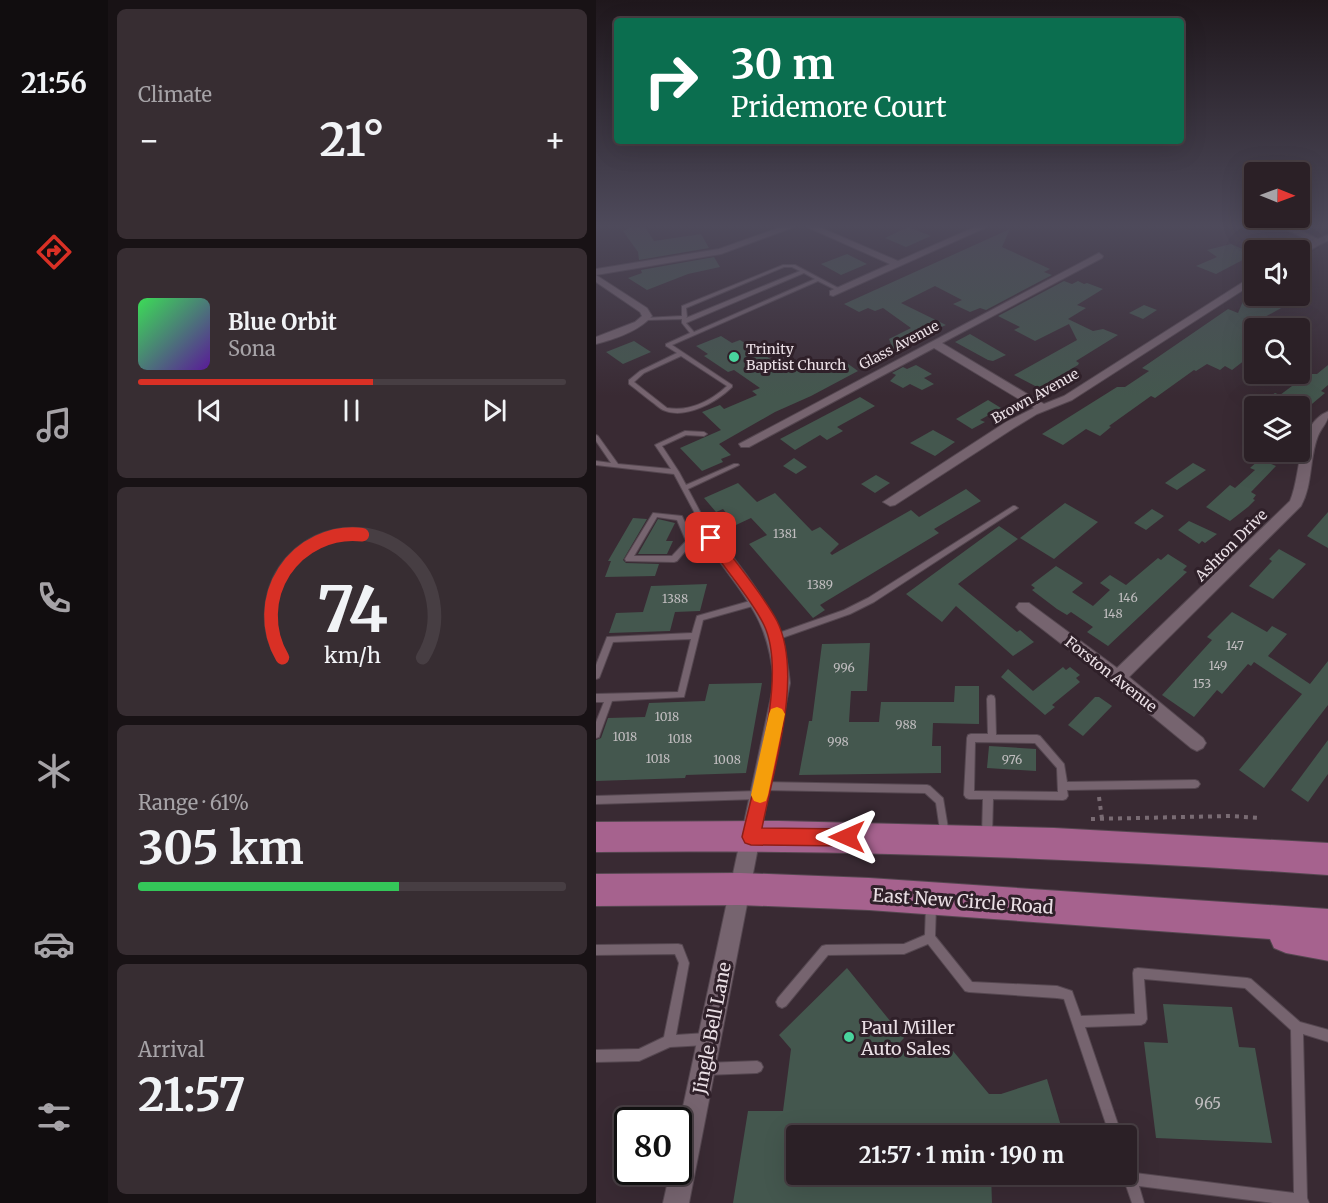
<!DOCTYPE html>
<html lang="en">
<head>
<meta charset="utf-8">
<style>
	body { margin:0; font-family:Merriweather,serif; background:#372d32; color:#f1f3f6; height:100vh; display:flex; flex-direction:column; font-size:22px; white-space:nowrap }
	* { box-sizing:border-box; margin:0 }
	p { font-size:20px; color:#a6a3a7 }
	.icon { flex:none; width:33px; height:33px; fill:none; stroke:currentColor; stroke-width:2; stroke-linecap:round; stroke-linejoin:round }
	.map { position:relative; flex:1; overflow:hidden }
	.sheet { display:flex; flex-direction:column; gap:9px; padding:9px; background:#181215; width:488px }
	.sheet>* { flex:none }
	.banner { position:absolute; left:18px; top:18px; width:570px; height:126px; border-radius:6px; box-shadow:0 6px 24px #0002,0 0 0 2px #473e43; background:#0b6e4f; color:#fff; overflow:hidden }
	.needle { width:39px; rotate:91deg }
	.controls { position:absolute; left:648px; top:162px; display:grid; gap:12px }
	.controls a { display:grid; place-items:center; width:66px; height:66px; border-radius:6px; background:#2b2026; box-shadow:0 6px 24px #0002,0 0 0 2px #473e43; font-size:30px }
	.speed { position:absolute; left:18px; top:1107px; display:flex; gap:12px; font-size:30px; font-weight:700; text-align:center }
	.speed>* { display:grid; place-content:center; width:78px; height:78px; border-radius:50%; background:#2b2026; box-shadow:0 6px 24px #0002,0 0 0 2px #473e43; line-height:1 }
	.speed .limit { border:3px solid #111; border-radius:9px; background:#fff; color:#111 }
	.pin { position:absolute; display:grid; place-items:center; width:51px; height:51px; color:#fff; margin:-26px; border-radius:12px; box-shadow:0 3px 9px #0006 }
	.me { position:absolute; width:66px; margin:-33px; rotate:270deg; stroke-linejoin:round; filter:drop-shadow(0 0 4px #0008) }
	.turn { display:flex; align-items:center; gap:21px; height:126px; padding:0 18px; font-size:27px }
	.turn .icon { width:78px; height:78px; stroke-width:2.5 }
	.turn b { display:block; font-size:42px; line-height:51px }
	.big { font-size:45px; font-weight:700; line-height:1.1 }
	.sheet .card { flex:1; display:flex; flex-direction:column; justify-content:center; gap:9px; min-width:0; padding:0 21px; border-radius:9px; background:#372d32 }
	.sheet .dial { align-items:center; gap:0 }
	.dial svg { height:156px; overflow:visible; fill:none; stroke:#473e43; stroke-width:7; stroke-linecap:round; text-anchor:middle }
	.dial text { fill:#f1f3f6; stroke:none }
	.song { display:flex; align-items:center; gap:18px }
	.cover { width:72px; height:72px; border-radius:9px; background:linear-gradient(135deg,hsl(130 70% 55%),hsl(270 70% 35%)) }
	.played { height:6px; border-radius:3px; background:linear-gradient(90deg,#d93025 55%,#473e43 55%) }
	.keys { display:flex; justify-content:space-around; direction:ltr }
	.heat { display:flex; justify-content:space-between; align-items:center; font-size:33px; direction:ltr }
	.charge { height:9px; border-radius:4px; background:linear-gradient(90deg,#34c759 61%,#473e43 0) }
	.trip { position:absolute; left:190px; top:1125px; width:351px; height:60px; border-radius:6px; background:#2b2026; box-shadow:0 6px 24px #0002,0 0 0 2px #473e43; font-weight:700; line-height:60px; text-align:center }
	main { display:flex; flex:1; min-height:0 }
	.dock { display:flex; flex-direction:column; width:108px; justify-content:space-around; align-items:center; background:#110d0f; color:#a6a3a7 }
	.dock .icon { width:42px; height:42px }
	.dock .on { color:#d93025 }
	.dock b { font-size:27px; color:#f1f3f6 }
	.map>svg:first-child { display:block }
</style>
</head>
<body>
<main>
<nav class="dock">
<b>21:56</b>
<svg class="icon on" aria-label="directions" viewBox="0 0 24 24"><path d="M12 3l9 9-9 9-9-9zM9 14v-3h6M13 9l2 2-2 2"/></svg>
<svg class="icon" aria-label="music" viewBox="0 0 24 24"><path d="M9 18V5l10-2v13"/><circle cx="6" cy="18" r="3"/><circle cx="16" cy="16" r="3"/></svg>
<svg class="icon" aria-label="phone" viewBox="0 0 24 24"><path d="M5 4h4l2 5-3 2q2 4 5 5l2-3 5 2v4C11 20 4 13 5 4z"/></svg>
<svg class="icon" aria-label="climate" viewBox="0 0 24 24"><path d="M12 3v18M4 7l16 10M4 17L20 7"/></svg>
<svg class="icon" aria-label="car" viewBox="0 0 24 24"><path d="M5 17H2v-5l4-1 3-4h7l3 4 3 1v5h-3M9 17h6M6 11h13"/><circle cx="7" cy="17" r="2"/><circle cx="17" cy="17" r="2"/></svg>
<svg class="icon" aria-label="filters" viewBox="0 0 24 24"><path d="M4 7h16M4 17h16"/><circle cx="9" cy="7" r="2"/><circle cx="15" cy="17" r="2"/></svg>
</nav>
<section class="sheet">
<div class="card"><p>Climate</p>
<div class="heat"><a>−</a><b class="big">21°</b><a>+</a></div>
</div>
<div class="card">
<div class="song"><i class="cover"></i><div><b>Blue Orbit</b><p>Sona</p></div></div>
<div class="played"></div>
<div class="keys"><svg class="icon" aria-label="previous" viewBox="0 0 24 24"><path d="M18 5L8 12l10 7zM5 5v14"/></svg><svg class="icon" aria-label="pause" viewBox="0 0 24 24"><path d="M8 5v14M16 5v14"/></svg><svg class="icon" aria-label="next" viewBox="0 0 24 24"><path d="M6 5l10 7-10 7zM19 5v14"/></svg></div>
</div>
<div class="card dial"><svg viewBox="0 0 100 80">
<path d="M14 69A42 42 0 1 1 86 69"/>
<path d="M14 69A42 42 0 0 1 55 6" stroke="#d93025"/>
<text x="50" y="56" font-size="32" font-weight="700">74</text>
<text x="50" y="72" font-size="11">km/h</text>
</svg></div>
<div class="card"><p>Range · 61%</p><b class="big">305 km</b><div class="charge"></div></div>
<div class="card"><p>Arrival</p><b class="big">21:57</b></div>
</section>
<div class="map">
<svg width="733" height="1203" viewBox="0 0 733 1203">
	<rect width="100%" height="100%" fill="#392a33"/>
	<g fill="#44574e">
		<path d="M35,227h14l9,14 47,-7 8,14 -70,12 -1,-8 -15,-21z"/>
		<path d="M312,227l23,9 -25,11 -21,-9z"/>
		<path d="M414,229l-8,18 48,22 -6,3 8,3 -66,35 -6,-2 -10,4 -17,-8 9,-4 -27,-14 -34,17 45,22 -53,24 -4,-10 22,-11 -28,-20 -8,3 -7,-3 -9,4 -15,-8z"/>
		<path d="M635,244l23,10 -38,20 -20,-8 21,-9 -10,-7z"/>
		<path d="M251,254l20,10 -26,11 -20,-11z"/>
		<path d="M118,257l6,10 -32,7 -41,16 -19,-12 14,-5 -1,-3z"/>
		<path d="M468,281l8,3 6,-3 6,3 3,-1 16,6 -26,16 9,3 -18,11 25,12 10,-2 15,6 -42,26 3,2 -1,2 -39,23 -25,-13 63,-35 -8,-16 -34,17 -21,-11 6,-3 -22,-11z"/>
		<path d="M653,296h54l-49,27v30l-22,17 -7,-4 -5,4 -13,-6 -11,7 -2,-1 -39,28 -4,-2 -42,30 2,1 -11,9 -14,-7 -23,16 -21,-11 75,-47h8l24,-16 -7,-3 86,-59 10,4 6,-14z"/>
		<path d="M548,305l13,5 -14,9 -14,-6z"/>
		<path d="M374,334l36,21 -13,6 -5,-1 -33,-18z"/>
		<path d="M125,336l11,7 8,-3 45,28 20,-9 11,7 10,-5 8,5 10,-5 14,10 -47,25 -36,16 -56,32 12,11 -10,4 2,3 -21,9 -22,-23 41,-18 -19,-18 18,-7 4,4 33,-14 -5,-4 8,-3 -26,-18 -6,2 -24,-16 4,-2 -12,-8z"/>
		<path d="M38,341l17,11 -28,12 -17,-12z"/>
		<path d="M320,365l16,9 -8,4 10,6 -12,6 -12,-6 -7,4 -13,-7 6,-6 -4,-2 11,-6 4,2z"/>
		<path d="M732,365v20l-7,6 4,2 -25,21v-8h-45l20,-13 5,2 28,-21h9z"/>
		<path d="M264,397l15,9 -38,21 6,4 -16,9 -7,-5 -25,15 -15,-11z"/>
		<path d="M392,400l13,8 -21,12 5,2 -13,7 -16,-10z"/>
		<path d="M337,430l22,12 -20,14 -25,-13z"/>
		<path d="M198,458l13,9 -11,7 -13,-8z"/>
		<path d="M664,459l16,7 -25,26 5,3 -3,4 2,1 -7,7 -18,14 -24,-14 24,-22 5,3 20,-18 -5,-2z"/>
		<path d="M597,463l13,7 -29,20 -12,-7z"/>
		<path d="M280,475l14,8 -15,10 -14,-9z"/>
		<path d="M142,483l19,19 18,-9 37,38 8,-4 19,17 -9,9 2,2 79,-45 8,7 47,-28 15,12 -47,28 5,4 -119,72 5,5 -12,8 -64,-74 18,-9 -16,-17 -15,7 -13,-16 -7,3 -12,-14z"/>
		<path d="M469,503l33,19 -44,37 -34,-21z"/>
		<path d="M556,509l12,7 -18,14 -12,-7z"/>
		<path d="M732,512v36l-21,-12z"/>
		<path d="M37,518l14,1 -24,41 3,3 33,1 -4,12 -50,1 6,-16h-3z"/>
		<path d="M62,519l17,4 -9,18h7l-6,13h-29z"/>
		<path d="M593,521l28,13 -12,9 -3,-2 -3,3 -21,-14z"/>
		<path d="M403,526l19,13 -60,45 59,48 3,-2 14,12 -21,14 -57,-50 -14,16 -36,-28z"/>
		<path d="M683,549l27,15 -33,35 -24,-13 23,-25 -3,-2z"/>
		<path d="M572,554l19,12 -4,4 4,2 -79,74 -21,-14 6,-5 -22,-15 -4,3 -10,-6 -25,-19 3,-2 -4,-3 25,-19 27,17 -11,9 21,14 17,-16 -10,-7 10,-8 16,10 32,-27 3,2z"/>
		<path d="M111,584l-7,27 -25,1 -5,19 -61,2 7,-20 27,-1 8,-26z"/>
		<path d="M636,612l35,20 5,-6 15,8 -19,22 42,28 18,-23v44l-64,83 -25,-18 63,-76 -48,-32 -3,4 -3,-2 -26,30 -5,-4 -23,27 -32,-22 50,-55 -5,-3z"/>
		<path d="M274,643l-3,48h-16l-2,31h30l2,-20h73l1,-16h24v38l-46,-1 -1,23h9v27l-142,2 10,-54h3l10,-77z"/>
		<path d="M467,667l3,3 4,-3 10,8 -4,3 4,4 -28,23 3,2 -10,8 -44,-38 7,-8 25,22z"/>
		<path d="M166,683l-16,90 -60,2 -1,3 -89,3v-41l5,-2 7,-20 37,-1 4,-14 56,-2 4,-17z"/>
		<path d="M499,697h4l13,9 -29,30 -15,-11z"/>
		<path d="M732,740v34l-20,28 -17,-12z"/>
		<path d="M393,746l47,3v22l-49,-3z"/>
		<path d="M251,968l57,70 -12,13h61l36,43h12l46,-15 17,57h-267v38h194l1,29h-259l15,-92h35l8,-62 -12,-14z"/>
		<path d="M567,1004l69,3 7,40 16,1 17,95 -116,-5 -12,-96 24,1z"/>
	</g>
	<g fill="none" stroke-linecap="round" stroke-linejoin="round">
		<g stroke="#554750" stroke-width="2">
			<g id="service">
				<path d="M187,265h12l47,25 -4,1 -20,-10 -146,64 60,40v2c-15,15 -47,33 -69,23 -4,-2 -8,-6 -11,-8 -8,-6 -15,-12 -23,-18v-4l11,-9 37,-18 -11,-7v-2l24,-11 -8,-10v-4l-36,1 -2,-1v-1l38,-2v-10zM188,267h8l8,4 -114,47 1,-1 -1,-9zM208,273l11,6 -121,53 -8,-9zM85,356l46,30c-16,15 -38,26 -60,22l-33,-26 10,-9z"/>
				<path d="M89,431l19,1 3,2 -3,2 -18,-1 -24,11 17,26 7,13 48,-21h4l1,1 -51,24 26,49 -3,2 -19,3 -15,18 -3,1 -48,-1 -1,-2 28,-46 29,3 10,22 15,-2 -33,-62 -78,-9v-4l15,2 -15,-22v-6l2,1 20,28 53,5 -16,-24zM61,517l20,3 9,21 -14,15h-38z"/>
				<path d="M417,506h2l3,2 -144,94 -24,12 -71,25h-6l-1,-2 1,-2 71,-25 24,-12z"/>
				<path d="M161,599l4,3 -1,2 -57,16 -19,77 -72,4 -12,33 -1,3 -3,1v-16l8,-20h-8v-8l82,-2 13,-53 -78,3 -13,34 -1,2 -3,1v-14l11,-28 85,-4 5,-17z"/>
				<path d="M395,695l3,1 1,3 1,36h41l3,1 24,28 3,18 128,-2 3,1 2,3 -2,3 -3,1 -128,2 1,6 -2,3 -3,1 -70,-1 -1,37 -2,3 -3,2 -3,-2 -2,-3 1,-37h-14l-3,-1 -2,-3 3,-57 1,-3 3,-1h17l-1,-35 1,-3zM379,742l60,1 22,25 1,24 -84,-1z"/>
				<path d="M166,782l165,3 3,1 13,12 6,36 -2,3 -3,2 -3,-2 -5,-34 -11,-10 -163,-3 -3,-1 -2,-3 2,-3z"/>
				<path d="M162,791l3,1 2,3 -2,3 -3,1 -162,5v-8z"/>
				<path d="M335,901l4,1 1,4 -1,30 37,46 85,4 15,5 9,25 54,-2 -2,-41 1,-4 4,-1 109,10 4,1 49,43 29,8v12l-26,-8 4,164 2,5h-36l-134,-17 5,17h-12l-10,-29h5v-11l4,2 4,8 159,20 -3,-163 -46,-42 -101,-9 3,40 -2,4 -4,2 -56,2 37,109h-12l-46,-137 -7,-1 -88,-6 -4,-1 -37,-47 -24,10 -76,1 -42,51 -4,2 -4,-2 -2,-4 2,-4 44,-52 4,-1 78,-1 21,-9 1,-29 1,-4z"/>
				<path d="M82,944l4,1 7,18 -13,72 30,-2 4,2 2,4 -2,4 -4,2 -36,2 -31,14 -43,1v-12l43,-1 25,-12 15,-74 -4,-9 -79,1v-10z"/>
				<path d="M161,1061l4,2 2,4 -2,4 -4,2 -52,2 -4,-2 -2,-4 2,-4 4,-2z"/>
			</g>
		</g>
		<g stroke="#554750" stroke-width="2">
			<g id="minor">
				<path d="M185,227h13l-73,27 -125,21v-6l123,-20z"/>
				<path d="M211,227h12l79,34 77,-34h12l-154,69 -3,-1v-4l60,-27z"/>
				<path d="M685,227h12l25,12 11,-5v6l-29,15 -2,-5 14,-8z"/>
				<path d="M503,253l4,3 -1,2 -160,85 102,61 20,-8 187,-119 3,-1v7l-182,117 -35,14 -23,14 -119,77 -5,1 -7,-4 123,-80 28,-14 -100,-60 -185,99h-8l-2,-3z"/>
				<path d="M0,275l51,33 5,8c-13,15 -37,23 -56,28v-7l39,-15 7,-6 -2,-4 -44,-30z"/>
				<path d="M733,411c0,11 -7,15 -11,25 -9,23 -5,48 -17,70l-172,171 74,61 3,5 -3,5 -6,3 -6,-3 -79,-65 -93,-72 -3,-4 3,-4h10l88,65 173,-167c12,-27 6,-78 39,-90z"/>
				<path d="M115,533l5,2c38,50 68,82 74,148l-101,520h-26l7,-31h8v-42l96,-447c-6,-73 -35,-88 -70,-145z"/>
			</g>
		</g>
		<g stroke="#554750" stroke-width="2">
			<g id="trunk">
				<path d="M183,821l275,7 275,15v32c-245,-17 -488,-26 -733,-23v-30z"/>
				<path d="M144,873l129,5 460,31v52l-43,-8 -12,-5 -4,-9 -401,-29 -129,-5 -144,1v-32z"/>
			</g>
		</g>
		<g stroke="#796b73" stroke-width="4" stroke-dasharray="4 5" stroke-linecap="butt">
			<path d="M503,797l3,22"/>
			<path d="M495,819l139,-3 31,2"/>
		</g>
		<use href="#service" fill="#76646f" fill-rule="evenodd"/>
		<use href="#minor" fill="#76646f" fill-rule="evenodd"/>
		<use href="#trunk" fill="#a6628e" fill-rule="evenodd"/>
	</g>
	<linearGradient id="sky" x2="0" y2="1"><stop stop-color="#1f171c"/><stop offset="0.57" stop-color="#4e4a5b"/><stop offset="1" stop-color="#4e4a5b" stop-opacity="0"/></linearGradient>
	<rect width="733" height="396" fill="url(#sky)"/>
	<path fill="#d93025" stroke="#8d1f18" stroke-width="1.5" d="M115,534l5,1c18,26 47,59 61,86 27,54 -4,150 -15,207l85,1 6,2 3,6 -3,6 -6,3 -96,-1 -6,-2 -3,-6c12,-54 46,-162 22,-212 -14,-29 -42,-58 -59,-87z"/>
	<path fill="#f59e0b" d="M181,707l5,2 3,5 -17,81 -2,6 -6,2 -6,-2 -3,-6 18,-81 2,-5z"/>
	<g fill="#49d49d" stroke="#2f2029" stroke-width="2">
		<circle cx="138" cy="357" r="6"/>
		<circle cx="253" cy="1037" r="6"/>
	</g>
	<g text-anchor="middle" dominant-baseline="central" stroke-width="6" stroke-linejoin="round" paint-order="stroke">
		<g font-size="12" fill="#c0bdbf">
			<text x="189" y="533">1381</text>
			<text x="224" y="584">1389</text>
			<text x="532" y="597">146</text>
			<text x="79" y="598">1388</text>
			<text x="517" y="613">148</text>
			<text x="639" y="645">147</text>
			<text x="622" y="665">149</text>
			<text x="248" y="667">996</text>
			<text x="606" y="683">153</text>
			<text x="71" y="716">1018</text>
			<text x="310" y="724">988</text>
			<text x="29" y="736">1018</text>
			<text x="84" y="738">1018</text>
			<text x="242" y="741">998</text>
			<text x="62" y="758">1018</text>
			<text x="131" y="759">1008</text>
			<text x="416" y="759">976</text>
		</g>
		<g font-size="14" fill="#eadfe5" stroke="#2f2029">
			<text transform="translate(303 345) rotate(-28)">Glass Avenue</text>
			<text transform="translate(439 396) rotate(-29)">Brown Avenue</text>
		</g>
		<g font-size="14" fill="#eadfe5" stroke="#2f2029" text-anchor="start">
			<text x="150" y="349">Trinity<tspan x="150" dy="16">Baptist Church</tspan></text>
		</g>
		<g font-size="15" fill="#eadfe5" stroke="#2f2029">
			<text transform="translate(635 545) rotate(-45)">Ashton Drive</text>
			<text transform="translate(515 674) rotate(38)">Forston Avenue</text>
		</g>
		<g font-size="15" fill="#c0bdbf">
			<text x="612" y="1103">965</text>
		</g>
		<g font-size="18" fill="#eadfe5" stroke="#2f2029">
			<text transform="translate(367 901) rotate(4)">East New Circle Road</text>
			<text transform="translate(116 1028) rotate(-79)">Jingle Bell Lane</text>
		</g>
		<g font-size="18" fill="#eadfe5" stroke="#2f2029" text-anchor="start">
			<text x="265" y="1027">Paul Miller<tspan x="265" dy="21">Auto Sales</tspan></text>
		</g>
	</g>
</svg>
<div class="controls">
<a><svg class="needle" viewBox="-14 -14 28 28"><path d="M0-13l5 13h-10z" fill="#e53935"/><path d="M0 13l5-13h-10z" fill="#a6a3a7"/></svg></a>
<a><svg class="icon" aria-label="sound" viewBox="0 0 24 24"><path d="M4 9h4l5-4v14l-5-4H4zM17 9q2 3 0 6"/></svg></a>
<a><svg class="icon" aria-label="search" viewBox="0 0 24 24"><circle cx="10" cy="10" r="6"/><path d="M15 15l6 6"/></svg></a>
<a><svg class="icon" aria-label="layers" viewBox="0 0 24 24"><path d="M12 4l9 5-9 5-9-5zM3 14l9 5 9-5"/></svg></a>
</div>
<div class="speed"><div class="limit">80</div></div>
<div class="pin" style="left:115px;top:538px;background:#d93025"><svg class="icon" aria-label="arrive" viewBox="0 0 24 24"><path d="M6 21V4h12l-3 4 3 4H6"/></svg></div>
<svg class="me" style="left:251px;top:837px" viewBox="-20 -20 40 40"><path d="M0-17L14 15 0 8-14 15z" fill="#d93025" stroke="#fff" stroke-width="4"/></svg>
<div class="trip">21:57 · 1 min · 190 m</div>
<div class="banner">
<div class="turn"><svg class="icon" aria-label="right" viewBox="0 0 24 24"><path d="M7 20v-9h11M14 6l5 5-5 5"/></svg><div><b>30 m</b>Pridemore Court</div></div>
</div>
</div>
</main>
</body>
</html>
